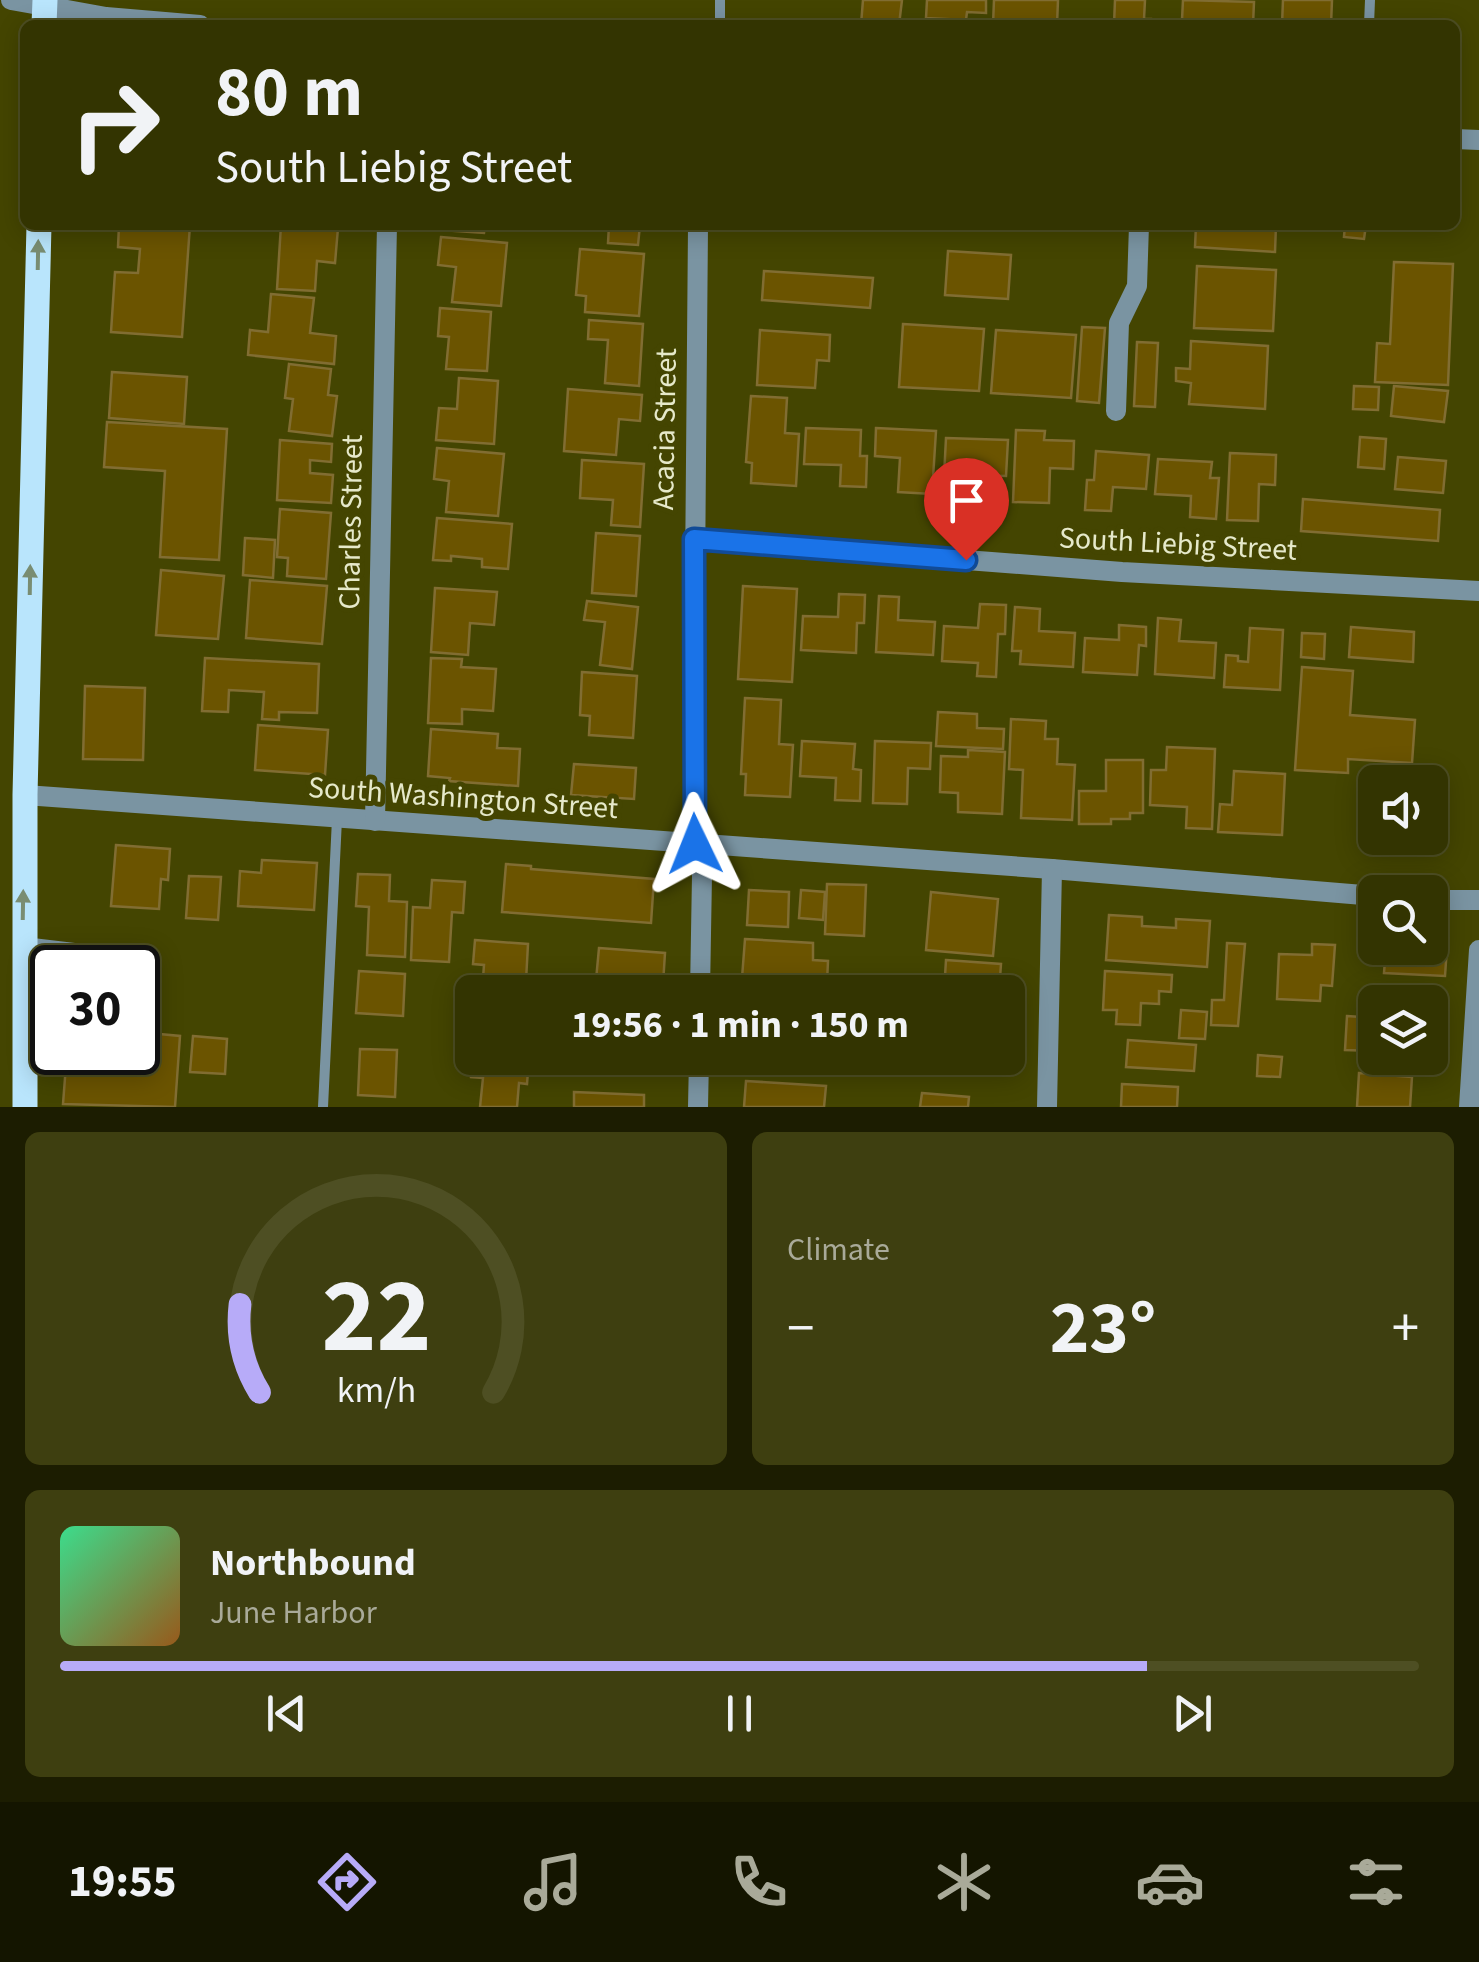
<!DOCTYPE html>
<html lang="en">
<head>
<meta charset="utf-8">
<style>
	body { margin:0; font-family:"Source Sans 3",sans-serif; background:#3e3f10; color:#f1f3f6; height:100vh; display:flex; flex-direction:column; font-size:38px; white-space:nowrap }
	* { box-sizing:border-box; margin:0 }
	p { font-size:32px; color:#a9aa99 }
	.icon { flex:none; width:55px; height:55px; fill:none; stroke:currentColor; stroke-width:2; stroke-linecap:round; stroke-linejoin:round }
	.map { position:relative; height:1107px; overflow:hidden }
	.sheet { display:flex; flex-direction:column; gap:25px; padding:25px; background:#1c1d01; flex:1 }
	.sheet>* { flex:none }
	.hud { position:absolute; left:20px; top:20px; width:1440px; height:210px; border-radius:15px; box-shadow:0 5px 25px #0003,0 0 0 2px #4e4f23; background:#333401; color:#f1f3f6; overflow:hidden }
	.buttons { position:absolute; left:1358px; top:765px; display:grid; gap:20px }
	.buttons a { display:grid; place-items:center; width:90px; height:90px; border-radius:15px; background:#333401; box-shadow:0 5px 25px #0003,0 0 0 2px #4e4f23; font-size:50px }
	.speed { position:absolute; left:30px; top:945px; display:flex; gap:20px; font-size:50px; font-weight:700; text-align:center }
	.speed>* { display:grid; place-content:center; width:130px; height:130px; border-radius:50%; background:#333401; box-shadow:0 5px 25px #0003,0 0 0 2px #4e4f23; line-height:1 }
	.speed .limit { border:5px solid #111; border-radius:15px; background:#fff; color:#111 }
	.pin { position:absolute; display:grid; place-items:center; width:85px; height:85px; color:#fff; margin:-102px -42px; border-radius:50% 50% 50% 0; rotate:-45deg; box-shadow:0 0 10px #0007 }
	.pin .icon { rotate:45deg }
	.me { position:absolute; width:110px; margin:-55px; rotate:358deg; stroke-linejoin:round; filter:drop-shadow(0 0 8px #0008) }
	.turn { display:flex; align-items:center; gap:35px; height:210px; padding:0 30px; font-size:45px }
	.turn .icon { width:130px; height:130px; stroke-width:2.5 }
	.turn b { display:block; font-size:70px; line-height:85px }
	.big { font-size:75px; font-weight:700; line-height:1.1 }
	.sheet .widget { flex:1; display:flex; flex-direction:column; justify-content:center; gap:15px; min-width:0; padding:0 35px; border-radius:15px; background:#3e3f10 }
	.sheet .dial { align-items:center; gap:0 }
	.dial svg { height:260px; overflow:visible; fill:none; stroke:#4e4f23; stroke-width:7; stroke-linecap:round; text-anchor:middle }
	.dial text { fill:#f1f3f6; stroke:none }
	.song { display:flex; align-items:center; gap:30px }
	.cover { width:120px; height:120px; border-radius:15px; background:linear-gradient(135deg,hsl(150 70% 55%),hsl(30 70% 35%)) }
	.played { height:10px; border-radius:5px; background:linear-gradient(90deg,#b7abf8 80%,#4e4f23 80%) }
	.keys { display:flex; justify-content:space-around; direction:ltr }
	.heat { display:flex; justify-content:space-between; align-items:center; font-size:55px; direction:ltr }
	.sheet .tiles { flex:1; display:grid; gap:25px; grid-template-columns:1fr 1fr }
	.widget:last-child { grid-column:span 2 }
	.trip { position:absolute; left:455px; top:975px; width:570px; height:100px; border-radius:15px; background:#333401; box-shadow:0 5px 25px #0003,0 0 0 2px #4e4f23; font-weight:700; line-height:100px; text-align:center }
	.tab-bar { display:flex; height:160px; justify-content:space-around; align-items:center; background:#141500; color:#a9aa99 }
	.tab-bar .icon { width:70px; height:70px }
	.tab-bar .on { color:#b7abf8 }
	.tab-bar b { font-size:45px; color:#f1f3f6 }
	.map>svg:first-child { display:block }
</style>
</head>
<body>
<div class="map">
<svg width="1479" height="1107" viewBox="0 0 1479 1107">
	<rect width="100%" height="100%" fill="#444501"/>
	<g fill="#6b5400" stroke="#816d32" stroke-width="2.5">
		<path d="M863,0h39l-3,25h-38z"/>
		<path d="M927,0h59v13l-19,-1 -1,8 -40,-2z"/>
		<path d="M994,0h64l-1,25h-64z"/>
		<path d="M1115,0h30l-1,19h7v6h-37z"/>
		<path d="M1183,0l71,2 -1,23h-62v-4l-9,-1z"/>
		<path d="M1283,0h49l-1,25h-49z"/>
		<path d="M119,225h71l-8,112 -71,-5 4,-60 23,1 2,-24 -22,-2z"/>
		<path d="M281,225l57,3 -3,35 -18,-2 -2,30 -38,-2z"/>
		<path d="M442,225h43l-1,8 -42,-3z"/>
		<path d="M609,225h31l-2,20 -30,-2z"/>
		<path d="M1196,225h80l-1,27 -80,-5z"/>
		<path d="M1345,225h72v4l-51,-4 -2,14 -20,-2z"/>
		<path d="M441,237l66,6 -6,63 -49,-4 4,-35 -18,-2z"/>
		<path d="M580,249l64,5 -5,62 -54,-4 1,-16 -10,-1z"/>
		<path d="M948,251l63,4 -3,44 -63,-4z"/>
		<path d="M1394,262l59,2 -5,121 -73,-3 2,-39 13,1z"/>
		<path d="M1197,266l79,4 -3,61 -79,-3z"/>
		<path d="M764,271l109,7 -3,30 -108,-8z"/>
		<path d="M271,294l43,4 -4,35 26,3 -2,28 -86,-9 2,-25 18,2z"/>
		<path d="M440,308l51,4 -4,59 -41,-2 3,-32 -11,-1z"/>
		<path d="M589,320l54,4 -4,62 -34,-3 3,-43 -20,-1z"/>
		<path d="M903,324l81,5 -5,62 -80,-4z"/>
		<path d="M1082,327l23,1 -6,75 -22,-2z"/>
		<path d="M760,330l70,5 -1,26 -12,-1 -2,28 -58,-3z"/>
		<path d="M996,330l80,5 -5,63 -80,-5z"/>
		<path d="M1191,341l77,5 -3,63 -76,-5 2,-21 -15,-2v-13l14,1z"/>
		<path d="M1137,342l21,1 -3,64 -21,-1z"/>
		<path d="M289,364l42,5 -3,26 9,1 -5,40 -43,-5 4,-32 -8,-1z"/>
		<path d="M112,372l75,5 -3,47 -75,-6z"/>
		<path d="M459,378l39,3 -4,63 -58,-4 3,-32 18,1z"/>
		<path d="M1354,386l25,1 -1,23 -25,-1z"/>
		<path d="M1394,386l54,5 -4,31 -53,-6z"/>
		<path d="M568,389l74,6 -2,26 -21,-2 -3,36 -52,-4z"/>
		<path d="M751,396l36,2 -2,35 14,1 -3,52 -45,-3 1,-20 -6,-1z"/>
		<path d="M107,422l120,7 -8,131 -59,-3 5,-86 -61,-4z"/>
		<path d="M806,428l55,2 -1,26h7l-1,31 -26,-1 1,-21 -37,-1z"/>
		<path d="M876,428l60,3 -4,63 -34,-2 2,-34 -25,-2z"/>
		<path d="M1016,430l29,1 -1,9 30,1 -1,28 -23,-1 -1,35 -36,-1z"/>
		<path d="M1360,437l26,2 -2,30 -26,-2z"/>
		<path d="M946,438l62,2 -2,36 -34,-1 -1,22 -28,-1z"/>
		<path d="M280,440l52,4 -1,18 -21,-2v13l23,2 -2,28 -54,-3z"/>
		<path d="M437,448l67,6 -6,62 -52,-4 3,-31 -15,-2z"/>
		<path d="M1096,451l53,4 -3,34 -33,-2 -2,24 -26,-1 2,-30h7z"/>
		<path d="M1230,453l46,2 -1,30 -16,-1 -1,37 -31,-1z"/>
		<path d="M1398,457l48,4 -3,32 -48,-4z"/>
		<path d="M1158,459l54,3 -2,16h9l-3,41 -26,-2 1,-21 -36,-2z"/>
		<path d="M582,460l62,4 -4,63 -29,-2 2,-25 -33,-2z"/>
		<path d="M1303,499l137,11 -2,31 -137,-10z"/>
		<path d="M280,509l51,4 -5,66 -39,-3 1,-18 -11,-1z"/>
		<path d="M437,518l75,6 -4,45 -26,-2v-8l-31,-3v5l-18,-1z"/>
		<path d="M596,533l44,3 -4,60 -44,-3z"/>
		<path d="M245,538l30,2 -2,38 -30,-3z"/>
		<path d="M161,570l63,6 -6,63 -62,-4z"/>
		<path d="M250,580l77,6 -5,58 -76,-6z"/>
		<path d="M743,586l54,3 -5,93 -54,-3z"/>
		<path d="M435,588l62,4 -3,33 -24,-2 -2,32 -37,-3z"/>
		<path d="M839,594l26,1 -1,28h-7l-1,30 -55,-3 2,-34 35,1z"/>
		<path d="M879,596l20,1 -1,23 37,2 -2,33 -57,-3z"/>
		<path d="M587,601l51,6 -6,62 -32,-4 5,-43 -21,-2z"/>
		<path d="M980,604l26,1 -1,29h-7l-2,43 -19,-1 1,-13 -36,-2 2,-35 34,2z"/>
		<path d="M1015,607l25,2 -1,22 36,2 -2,34 -53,-3 1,-13h-9z"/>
		<path d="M1158,618l23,2 -2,21 37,2 -2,35 -59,-4z"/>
		<path d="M1119,625l27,2v19l-7,-1 -2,30 -54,-3 2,-34 34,2z"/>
		<path d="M1351,627l63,5 -1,30 -64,-5z"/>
		<path d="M1250,628l33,2 -3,60 -56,-3 2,-32 12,1v5l10,1z"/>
		<path d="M1302,633l23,1 -1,25 -23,-2z"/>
		<path d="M205,658l114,6 -2,49 -38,-1v8l-17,-1 2,-27 -35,-2 -1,22 -26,-1z"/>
		<path d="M431,658l31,1 -1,8 35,2 -3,42 -31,-2v15l-34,-1z"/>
		<path d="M1302,667l51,4 -3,44 65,5 -3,43 -64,-4v14l-53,-3z"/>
		<path d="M582,672l55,4 -4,62 -44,-3 1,-19 -10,-1z"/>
		<path d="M85,686l60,2 -2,72 -60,-1z"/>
		<path d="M745,698l36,2 -2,44 14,1 -3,52 -45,-2 1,-21h-5z"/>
		<path d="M938,712l39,2v14l27,1 -1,20 -67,-3z"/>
		<path d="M1011,719l35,2 -1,18h13l-1,25 18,1 -3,55 -51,-2 2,-48 -14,-1z"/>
		<path d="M258,725l70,5 -3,45 -70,-5z"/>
		<path d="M431,729l67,5 -1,14 23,1 -2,37 -69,-5 1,-3 -22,-2z"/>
		<path d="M802,741l53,3 -2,25 8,1 -1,31 -25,-1 1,-22 -36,-2z"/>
		<path d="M875,741l56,2 -1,26 -22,-1 -1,36 -34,-1z"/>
		<path d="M1167,747l48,2 -3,80 -26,-1 1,-21 -37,-2 1,-35h15z"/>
		<path d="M968,750l37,2 -3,62 -44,-2v-19l-18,-1 1,-36 27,1z"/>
		<path d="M1106,760h37v53h-13v6h-19v5h-32v-33h27z"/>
		<path d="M574,764l62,4 -2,31 -63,-4z"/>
		<path d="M1234,771l51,3 -3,61 -64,-3 2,-28 12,1z"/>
		<path d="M116,845l54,4 -2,31 -7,-1 -2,30 -48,-3z"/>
		<path d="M262,860l55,3 -3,47 -76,-4 2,-35 21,2z"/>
		<path d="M506,864l25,2v3l123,10 -3,44 -149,-11z"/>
		<path d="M358,874l32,1 -1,26 18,1 -2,55 -38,-2 2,-48 -13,-1z"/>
		<path d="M189,876l32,1 -3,43 -32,-2z"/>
		<path d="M432,880l33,2 -2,31 -11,-1 -3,50 -38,-2 2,-53 17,1z"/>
		<path d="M827,884l39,1 -2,51 -39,-2z"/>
		<path d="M749,890l40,2 -1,35 -41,-2z"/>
		<path d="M801,890l24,2 -2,28 -24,-2z"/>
		<path d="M931,892l67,7 -5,57 -67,-6z"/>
		<path d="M1109,915l33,2v9l34,2v-9l34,2 -3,46 -101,-7z"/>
		<path d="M745,939l68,4v17l15,1 -1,22 -85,-5z"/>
		<path d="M475,940l53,4 -2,37 -43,-3 1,-13 -11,-1z"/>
		<path d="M1227,943l18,1 -7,82 -27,-1 1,-25h12z"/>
		<path d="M1312,944l23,1 -3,41 -11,-1 -1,16 -43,-2 2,-45 33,1z"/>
		<path d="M1447,947l-2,29 -61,-3 2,-25z"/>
		<path d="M599,948l66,5 -2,31 -67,-4z"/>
		<path d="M946,960l55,4 -2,28h-55z"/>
		<path d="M359,971l46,3 -2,42 -47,-3z"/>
		<path d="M1105,971l67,4 -1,17 -12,-1v13l-18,-1 -1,22 -24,-1 1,-14h-14z"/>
		<path d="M831,978l34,2 -1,12h-34z"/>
		<path d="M1181,1010l26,2 -2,27 -26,-1z"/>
		<path d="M1347,1016l28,2v33l-30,-1z"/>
		<path d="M138,1032l42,4 -5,71 -112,-3 4,-52h71z"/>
		<path d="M193,1036l34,3 -2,35 -35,-2z"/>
		<path d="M1128,1040l68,5 -2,26 -68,-4z"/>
		<path d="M360,1049l37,1 -2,47 -37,-2z"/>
		<path d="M1258,1055l24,2 -2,20 -23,-1z"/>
		<path d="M472,1056l57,2 -2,26 -8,-1 -2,24h-37l3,-29 -12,-1z"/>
		<path d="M932,1058h72v6z"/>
		<path d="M1359,1073l53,4 -2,30h-53z"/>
		<path d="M746,1081l80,5 -2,21h-80z"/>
		<path d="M1122,1084l56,3 -1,20h-56z"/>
		<path d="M574,1092l70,3v12h-70z"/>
		<path d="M922,1093l47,4 -1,10h-48z"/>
	</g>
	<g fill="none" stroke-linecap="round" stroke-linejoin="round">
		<g stroke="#7a94a2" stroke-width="10">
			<path d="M720,25v-25"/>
			<path d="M1369,25l1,-25"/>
			<path d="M24,942l59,7"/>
			<path d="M323,1107l14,-288"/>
		</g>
		<g stroke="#7a94a2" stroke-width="20">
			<path d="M698,225l-5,589 9,61 -2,117"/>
			<path d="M1116,411l3,-88 18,-37 2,-61"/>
			<path d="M694,539l428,33 357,19"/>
			<path d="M25,795l1027,74 323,27"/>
			<path d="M375,821l12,-596"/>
			<path d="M1430,900h49"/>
			<path d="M698,1107l1,-49"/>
			<path d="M1047,1107l5,-238"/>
			<path d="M1469,1107l10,-157"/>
		</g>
		<g stroke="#7a94a2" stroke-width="20">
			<path d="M11,0l95,17 94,8"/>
			<path d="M1455,139l24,1"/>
		</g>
		<g stroke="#b9e5fc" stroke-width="25">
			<path d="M44,25l1,-25"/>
			<path d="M25,1107v-312l14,-570"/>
		</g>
	</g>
	<defs><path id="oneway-solid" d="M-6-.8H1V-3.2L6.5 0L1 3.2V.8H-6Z" transform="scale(2.5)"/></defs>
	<g fill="#798d72">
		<use href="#oneway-solid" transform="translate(38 255) rotate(-89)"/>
		<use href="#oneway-solid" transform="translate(30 580) rotate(-89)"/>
		<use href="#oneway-solid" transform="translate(23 905) rotate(-89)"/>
	</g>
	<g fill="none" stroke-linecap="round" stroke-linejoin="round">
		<g stroke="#114b97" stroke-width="25">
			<path id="route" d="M695,844l-1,-305 272,21"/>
		</g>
		<use href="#route" stroke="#1a73e8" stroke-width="18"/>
	</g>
	<g text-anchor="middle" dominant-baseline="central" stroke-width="10" stroke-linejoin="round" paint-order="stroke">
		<g font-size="30" fill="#e6e9ca" stroke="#444501">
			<text transform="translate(665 429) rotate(-89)">Acacia Street</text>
			<text transform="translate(351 522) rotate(-89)">Charles Street</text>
			<text transform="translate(1178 544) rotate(3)">South Liebig Street</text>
			<text transform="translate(463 798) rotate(4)">South Washington Street</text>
		</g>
	</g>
</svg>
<div class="buttons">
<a><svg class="icon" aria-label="sound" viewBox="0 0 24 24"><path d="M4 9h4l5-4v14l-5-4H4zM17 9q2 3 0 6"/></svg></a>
<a><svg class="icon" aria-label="search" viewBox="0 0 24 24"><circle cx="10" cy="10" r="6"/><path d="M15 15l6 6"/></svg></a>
<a><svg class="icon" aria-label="layers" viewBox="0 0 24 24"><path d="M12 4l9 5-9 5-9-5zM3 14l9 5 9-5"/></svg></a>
</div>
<div class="speed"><div class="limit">30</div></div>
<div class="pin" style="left:966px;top:560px;background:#d93025"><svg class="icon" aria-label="arrive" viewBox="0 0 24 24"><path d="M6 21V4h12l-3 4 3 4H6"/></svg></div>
<svg class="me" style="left:695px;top:844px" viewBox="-20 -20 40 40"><path d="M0-17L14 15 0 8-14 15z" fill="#1a73e8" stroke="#fff" stroke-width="4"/></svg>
<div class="trip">19:56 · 1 min · 150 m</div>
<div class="hud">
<div class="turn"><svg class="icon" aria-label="right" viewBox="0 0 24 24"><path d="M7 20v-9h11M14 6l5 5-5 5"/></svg><div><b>80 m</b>South Liebig Street</div></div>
</div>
</div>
<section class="sheet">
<div class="tiles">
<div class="widget dial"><svg viewBox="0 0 100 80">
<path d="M14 69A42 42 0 1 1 86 69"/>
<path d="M14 69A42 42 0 0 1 8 42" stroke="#b7abf8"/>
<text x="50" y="56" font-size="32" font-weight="700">22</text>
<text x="50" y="72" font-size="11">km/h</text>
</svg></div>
<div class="widget"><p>Climate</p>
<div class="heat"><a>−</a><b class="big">23°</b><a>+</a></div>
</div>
<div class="widget">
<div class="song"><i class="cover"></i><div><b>Northbound</b><p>June Harbor</p></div></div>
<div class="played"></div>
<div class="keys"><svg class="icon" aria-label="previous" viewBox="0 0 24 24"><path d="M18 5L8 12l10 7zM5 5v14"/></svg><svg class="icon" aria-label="pause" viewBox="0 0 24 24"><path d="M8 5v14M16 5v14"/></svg><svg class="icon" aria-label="next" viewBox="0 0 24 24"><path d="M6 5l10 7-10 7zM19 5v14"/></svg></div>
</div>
</div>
</section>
<nav class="tab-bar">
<b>19:55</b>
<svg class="icon on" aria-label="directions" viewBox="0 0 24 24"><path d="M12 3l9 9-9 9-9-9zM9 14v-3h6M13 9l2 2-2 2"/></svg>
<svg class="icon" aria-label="music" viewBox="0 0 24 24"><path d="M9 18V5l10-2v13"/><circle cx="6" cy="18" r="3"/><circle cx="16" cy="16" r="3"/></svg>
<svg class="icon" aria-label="phone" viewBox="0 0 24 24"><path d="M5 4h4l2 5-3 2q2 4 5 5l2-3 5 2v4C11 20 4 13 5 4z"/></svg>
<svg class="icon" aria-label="climate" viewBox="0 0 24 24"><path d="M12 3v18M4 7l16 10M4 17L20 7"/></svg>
<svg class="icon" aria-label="car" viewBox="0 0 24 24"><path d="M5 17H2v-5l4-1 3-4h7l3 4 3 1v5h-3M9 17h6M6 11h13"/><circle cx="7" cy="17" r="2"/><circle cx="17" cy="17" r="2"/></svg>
<svg class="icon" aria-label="filters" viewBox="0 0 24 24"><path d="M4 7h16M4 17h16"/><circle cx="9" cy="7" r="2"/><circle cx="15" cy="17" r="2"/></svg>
</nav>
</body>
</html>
